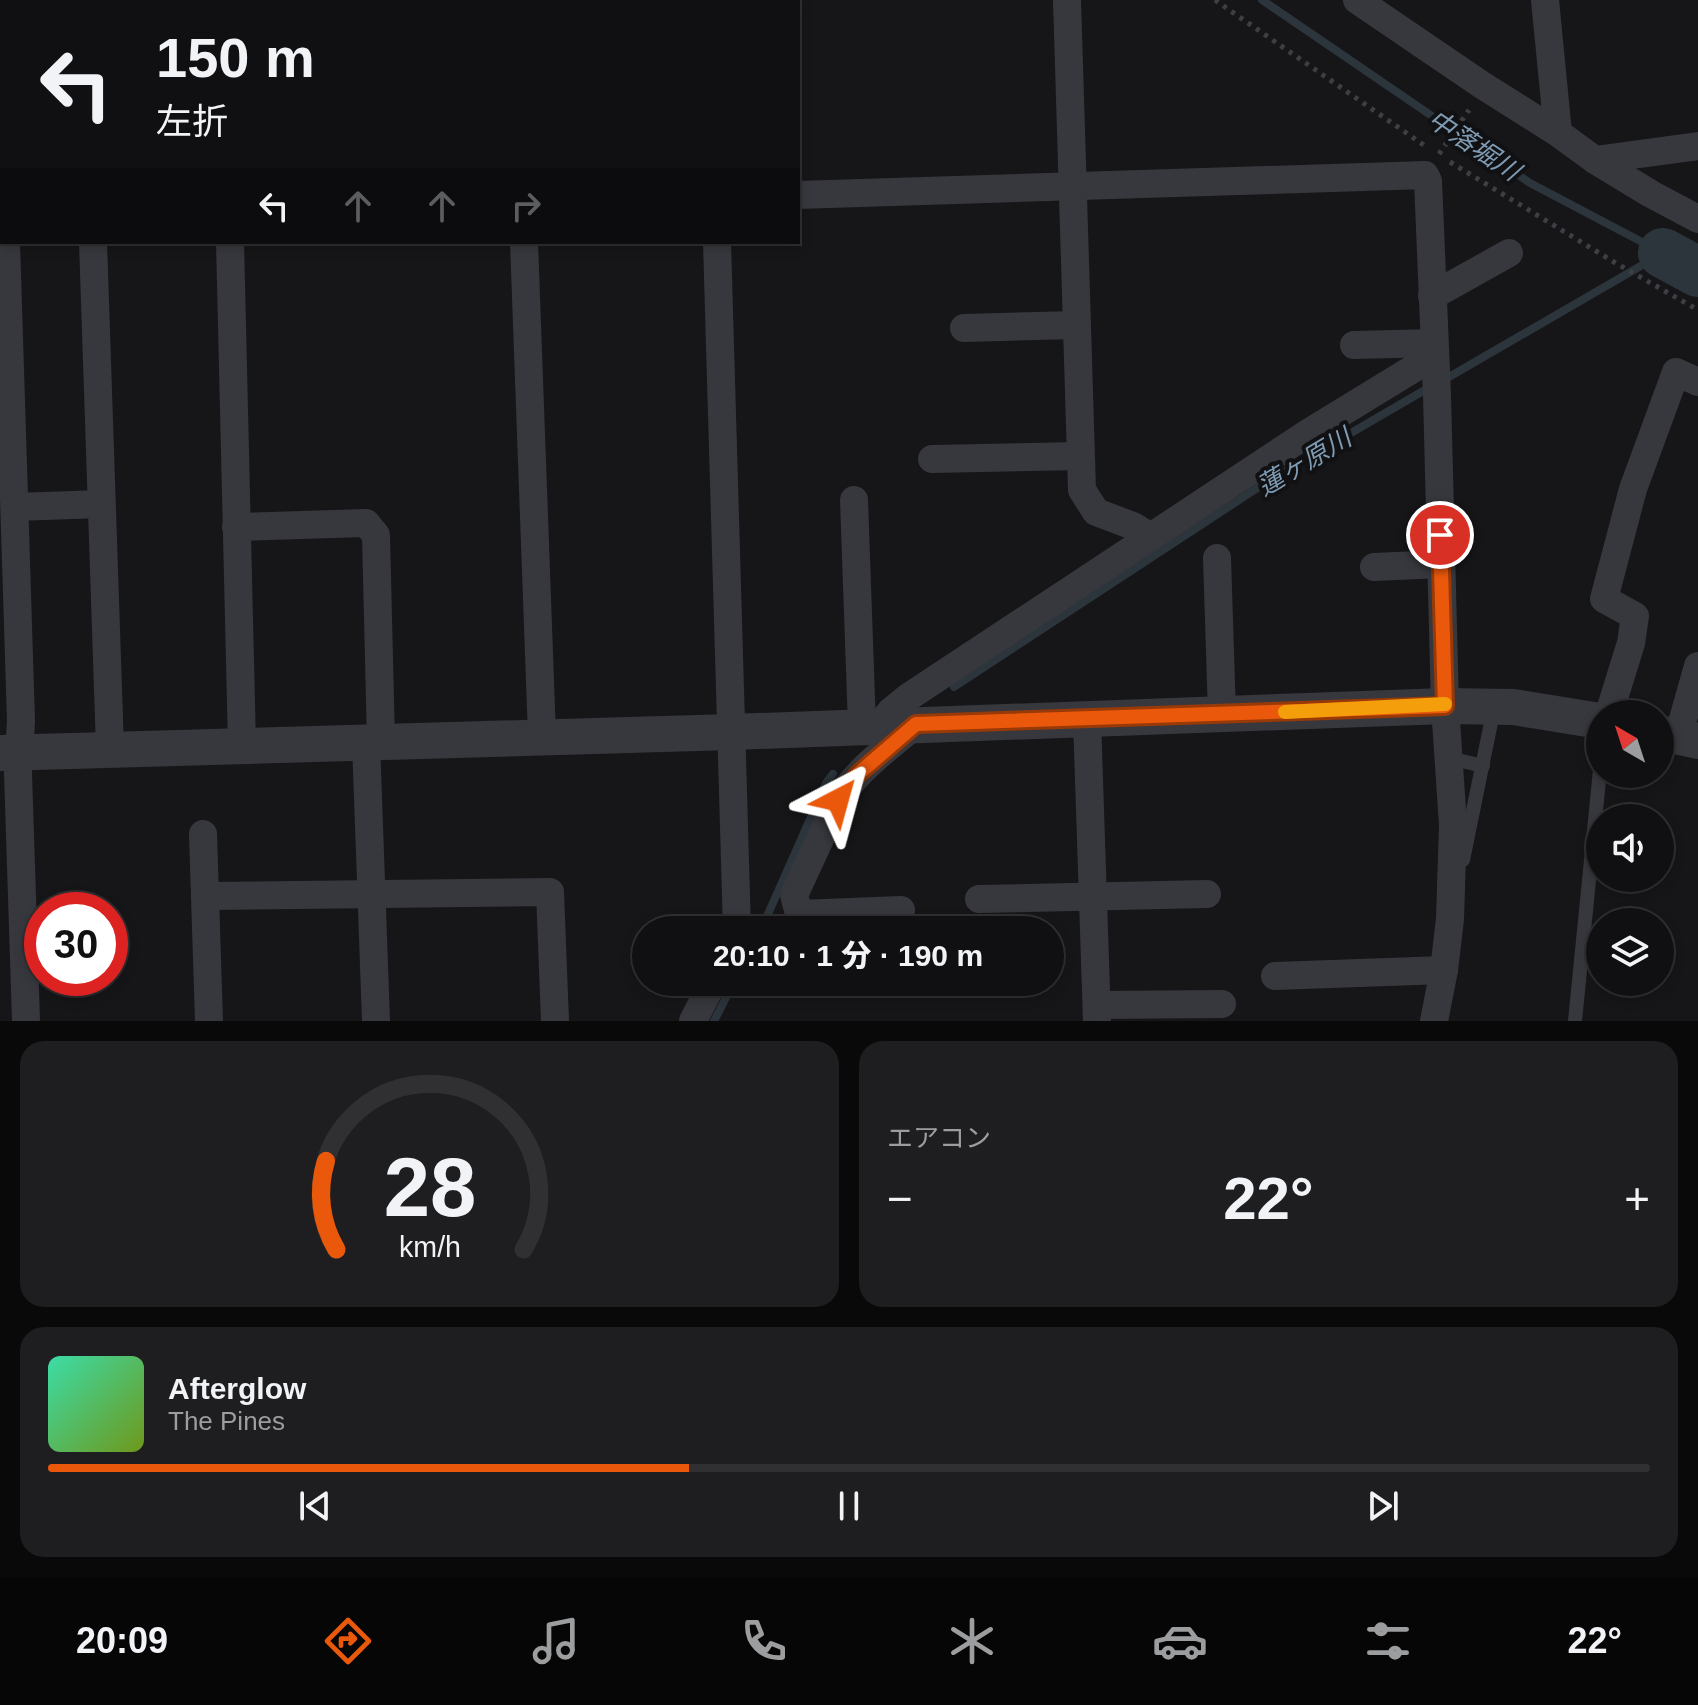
<!DOCTYPE html>
<html lang="ja">
<head>
<meta charset="utf-8">
<style>
	body { margin:0; font-family:Arial,"Noto Sans JP",sans-serif; background:#1e1e20; color:#f1f3f6; height:100vh; display:flex; flex-direction:column; font-size:30px; white-space:nowrap }
	* { box-sizing:border-box; margin:0 }
	p { font-size:26px; color:#9c9d9f }
	.icon { flex:none; width:44px; height:44px; fill:none; stroke:currentColor; stroke-width:2; stroke-linecap:round; stroke-linejoin:round }
	.map { position:relative; height:1021px; overflow:hidden }
	.details { display:flex; flex-direction:column; gap:20px; padding:20px; background:#09090a; flex:1 }
	.details>* { flex:none }
	.top-card { position:absolute; left:0px; top:0px; width:800px; height:244px; box-shadow:0 4px 12px #0003,0 0 0 2px #303032; background:#101012; color:#f1f3f6; overflow:hidden }
	.needle { width:52px; rotate:321deg }
	.controls { position:absolute; left:1586px; top:700px; display:grid; gap:16px }
	.controls a { display:grid; place-items:center; width:88px; height:88px; border-radius:50%; background:#101012; box-shadow:0 4px 12px #0003,0 0 0 2px #303032; font-size:40px }
	.speed { position:absolute; left:24px; top:892px; display:flex; gap:16px; font-size:40px; font-weight:700; text-align:center }
	.speed>* { display:grid; place-content:center; width:104px; height:104px; border-radius:50%; background:#101012; box-shadow:0 4px 12px #0003,0 0 0 2px #303032; line-height:1 }
	.speed .limit { border:12px solid #d22; background:#fff; color:#111 }
	.pin { position:absolute; display:grid; place-items:center; width:68px; height:68px; color:#fff; margin:-34px; border:4px solid #fff; border-radius:50%; box-shadow:0 2px 8px #0007 }
	.me { position:absolute; width:88px; margin:-44px; rotate:39deg; stroke-linejoin:round; filter:drop-shadow(0 0 6px #0008) }
	.turn { display:flex; align-items:center; gap:28px; height:168px; padding:0 24px; font-size:36px }
	.turn .icon { width:104px; height:104px; stroke-width:2.5 }
	.turn b { display:block; font-size:56px; line-height:68px }
	.lanes { display:flex; align-items:center; height:76px; padding:0 24px; background:#0003; justify-content:center; gap:40px; direction:ltr }
	.lanes .off { opacity:.35 }
	.big { font-size:60px; font-weight:800; line-height:1.1 }
	.details .widget { flex:1; display:flex; flex-direction:column; justify-content:center; gap:12px; min-width:0; padding:0 28px; border-radius:24px; background:#1e1e20 }
	.details .dial { align-items:center; gap:0 }
	.dial svg { height:208px; overflow:visible; fill:none; stroke:#303032; stroke-width:7; stroke-linecap:round; text-anchor:middle }
	.dial text { fill:#f1f3f6; stroke:none }
	.song { display:flex; align-items:center; gap:24px }
	.cover { width:96px; height:96px; border-radius:12px; background:linear-gradient(135deg,hsl(160 70% 55%),hsl(80 70% 35%)) }
	.played { height:8px; border-radius:4px; background:linear-gradient(90deg,#ea580c 40%,#303032 40%) }
	.keys { display:flex; justify-content:space-around; direction:ltr }
	.heat { display:flex; justify-content:space-between; align-items:center; font-size:44px; direction:ltr }
	.details .tiles { flex:1; display:grid; gap:20px; grid-template-columns:1fr 1fr }
	.widget:last-child { grid-column:span 2 }
	.trip { position:absolute; left:632px; top:916px; width:432px; height:80px; border-radius:40px; background:#101012; box-shadow:0 4px 12px #0003,0 0 0 2px #303032; font-weight:800; line-height:80px; text-align:center }
	.dock { display:flex; height:128px; justify-content:space-around; align-items:center; background:#060607; color:#9c9d9f }
	.dock .icon { width:56px; height:56px }
	.dock .current { color:#ea580c }
	.dock b { font-size:36px; color:#f1f3f6 }
	.map>svg:first-child { display:block }
</style>
</head>
<body>
<div class="map">
<svg width="1698" height="1021" viewBox="0 0 1698 1021">
	<rect width="100%" height="100%" fill="#161618"/>
	<g fill="none" stroke-linecap="round" stroke-linejoin="round">
		<g stroke="#2c353c" stroke-width="8">
			<path d="M1262,0l268,183 133,70"/>
			<path d="M1442,381l221,-128"/>
			<path d="M954,687l311,-204 165,-96"/>
			<path d="M761,930l65,-147 7,-9"/>
			<path d="M714,1021l20,-39"/>
		</g>
		<path stroke="#2c353c" stroke-width="50" d="M1663,253l35,19"/>
		<g stroke="#3d3f44" stroke-width="5" stroke-dasharray="4 6" stroke-linecap="butt">
			<path d="M1215,0l213,148"/>
			<path d="M1439,154l30,-44"/>
			<path d="M1450,162l164,100 84,48"/>
		</g>
		<g stroke="#37383d" stroke-width="14">
			<path d="M1449,758l34,8"/>
			<path d="M1463,860l31,-152"/>
			<path d="M1575,1021l25,-251"/>
		</g>
		<g stroke="#37383d" stroke-width="28">
			<path d="M353,0l1,2"/>
			<path d="M710,0v2"/>
			<path d="M1067,0l15,490 14,22 37,14 18,11"/>
			<path d="M1357,0l125,85 76,48 37,27 56,34 47,25"/>
			<path d="M1545,0l13,133"/>
			<path d="M1595,160l103,-14"/>
			<path d="M0,167l2,32"/>
			<path d="M798,195l627,-20 3,6 9,214 8,311 8,119 -3,94 -6,51 -10,51"/>
			<path d="M6,242l15,479 -3,52 8,248"/>
			<path d="M93,242l17,507"/>
			<path d="M230,242l12,503"/>
			<path d="M524,242l18,494"/>
			<path d="M717,242l20,688"/>
			<path d="M1432,296l77,-43"/>
			<path d="M964,328l113,-3"/>
			<path d="M1354,345l80,-2"/>
			<path d="M932,459l148,-3"/>
			<path d="M854,500l8,226"/>
			<path d="M15,507l86,-3"/>
			<path d="M236,527l130,-4 10,12 5,207"/>
			<path d="M1217,558l5,156"/>
			<path d="M1374,567l67,-3"/>
			<path d="M1609,714l22,-71 4,-27 -31,-17 29,-110 43,-117 22,10"/>
			<path d="M1087,719l10,302"/>
			<path d="M879,726l12,-15 16,-13 401,-265 126,-77"/>
			<path d="M1678,737l20,-71"/>
			<path d="M366,742l10,279"/>
			<path d="M203,834l6,187"/>
			<path d="M205,896l345,-4 5,129"/>
			<path d="M979,899l228,-5"/>
			<path d="M901,910l-102,4 -5,-19 44,-95c20,-31 50,-52 78,-76"/>
			<path d="M1275,976l169,-6"/>
			<path d="M1097,1005l125,-1"/>
			<path d="M693,1021l20,-39"/>
		</g>
		<g stroke="#37383d" stroke-width="36">
			<path d="M1660,733l38,8"/>
			<path d="M0,753l732,-21 713,-26 68,1 87,14"/>
		</g>
	</g>
	<g fill="none" stroke-linecap="round" stroke-linejoin="round">
		<g stroke="#983908" stroke-width="20">
			<path id="route" d="M838,800l20,-26 58,-50 529,-18 -5,-171"/>
		</g>
		<use href="#route" stroke="#ea580c" stroke-width="14"/>
		<path stroke="#f59e0b" stroke-width="14" d="M1285,712l160,-8"/>
	</g>
	<g text-anchor="middle" dominant-baseline="central" stroke-width="8" stroke-linejoin="round" paint-order="stroke">
		<g font-size="26" font-style="italic" fill="#7f9bb3" stroke="#111113">
			<text transform="translate(1474 145) rotate(34)">中落堀川</text>
			<text transform="translate(1304 462) rotate(-31)">蓮ヶ原川</text>
		</g>
	</g>
</svg>
<div class="controls">
<a><svg class="needle" viewBox="-14 -14 28 28"><path d="M0-13l5 13h-10z" fill="#e53935"/><path d="M0 13l5-13h-10z" fill="#9c9d9f"/></svg></a>
<a><svg class="icon" aria-label="sound" viewBox="0 0 24 24"><path d="M4 9h4l5-4v14l-5-4H4zM17 9q2 3 0 6"/></svg></a>
<a><svg class="icon" aria-label="layers" viewBox="0 0 24 24"><path d="M12 4l9 5-9 5-9-5zM3 14l9 5 9-5"/></svg></a>
</div>
<div class="speed"><div class="limit">30</div></div>
<div class="pin" style="left:1440px;top:535px;background:#d93025"><svg class="icon" aria-label="arrive" viewBox="0 0 24 24"><path d="M6 21V4h12l-3 4 3 4H6"/></svg></div>
<svg class="me" style="left:838px;top:800px" viewBox="-20 -20 40 40"><path d="M0-17L14 15 0 8-14 15z" fill="#ea580c" stroke="#fff" stroke-width="4"/></svg>
<div class="trip">20:10 · 1 分 · 190 m</div>
<div class="top-card">
<div class="turn"><svg class="icon" aria-label="left" viewBox="0 0 24 24"><path d="M17 20v-9H6M10 6l-5 5 5 5"/></svg><div><b>150 m</b>左折</div></div>
<div class="lanes"><svg class="icon" aria-label="left" viewBox="0 0 24 24"><path d="M17 20v-9H6M10 6l-5 5 5 5"/></svg><svg class="icon off" aria-label="ahead" viewBox="0 0 24 24"><path d="M12 20V5M6 11l6-6 6 6"/></svg><svg class="icon off" aria-label="ahead" viewBox="0 0 24 24"><path d="M12 20V5M6 11l6-6 6 6"/></svg><svg class="icon off" aria-label="right" viewBox="0 0 24 24"><path d="M7 20v-9h11M14 6l5 5-5 5"/></svg></div>
</div>
</div>
<section class="details">
<div class="tiles">
<div class="widget dial"><svg viewBox="0 0 100 80">
<path d="M14 69A42 42 0 1 1 86 69"/>
<path d="M14 69A42 42 0 0 1 10 35" stroke="#ea580c"/>
<text x="50" y="56" font-size="32" font-weight="700">28</text>
<text x="50" y="72" font-size="11">km/h</text>
</svg></div>
<div class="widget"><p>エアコン</p>
<div class="heat"><a>−</a><b class="big">22°</b><a>+</a></div>
</div>
<div class="widget">
<div class="song"><i class="cover"></i><div><b>Afterglow</b><p>The Pines</p></div></div>
<div class="played"></div>
<div class="keys"><svg class="icon" aria-label="previous" viewBox="0 0 24 24"><path d="M18 5L8 12l10 7zM5 5v14"/></svg><svg class="icon" aria-label="pause" viewBox="0 0 24 24"><path d="M8 5v14M16 5v14"/></svg><svg class="icon" aria-label="next" viewBox="0 0 24 24"><path d="M6 5l10 7-10 7zM19 5v14"/></svg></div>
</div>
</div>
</section>
<nav class="dock">
<b>20:09</b>
<svg class="icon current" aria-label="directions" viewBox="0 0 24 24"><path d="M12 3l9 9-9 9-9-9zM9 14v-3h6M13 9l2 2-2 2"/></svg>
<svg class="icon" aria-label="music" viewBox="0 0 24 24"><path d="M9 18V5l10-2v13"/><circle cx="6" cy="18" r="3"/><circle cx="16" cy="16" r="3"/></svg>
<svg class="icon" aria-label="phone" viewBox="0 0 24 24"><path d="M5 4h4l2 5-3 2q2 4 5 5l2-3 5 2v4C11 20 4 13 5 4z"/></svg>
<svg class="icon" aria-label="climate" viewBox="0 0 24 24"><path d="M12 3v18M4 7l16 10M4 17L20 7"/></svg>
<svg class="icon" aria-label="car" viewBox="0 0 24 24"><path d="M5 17H2v-5l4-1 3-4h7l3 4 3 1v5h-3M9 17h6M6 11h13"/><circle cx="7" cy="17" r="2"/><circle cx="17" cy="17" r="2"/></svg>
<svg class="icon" aria-label="filters" viewBox="0 0 24 24"><path d="M4 7h16M4 17h16"/><circle cx="9" cy="7" r="2"/><circle cx="15" cy="17" r="2"/></svg>
<b>22°</b>
</nav>
</body>
</html>
